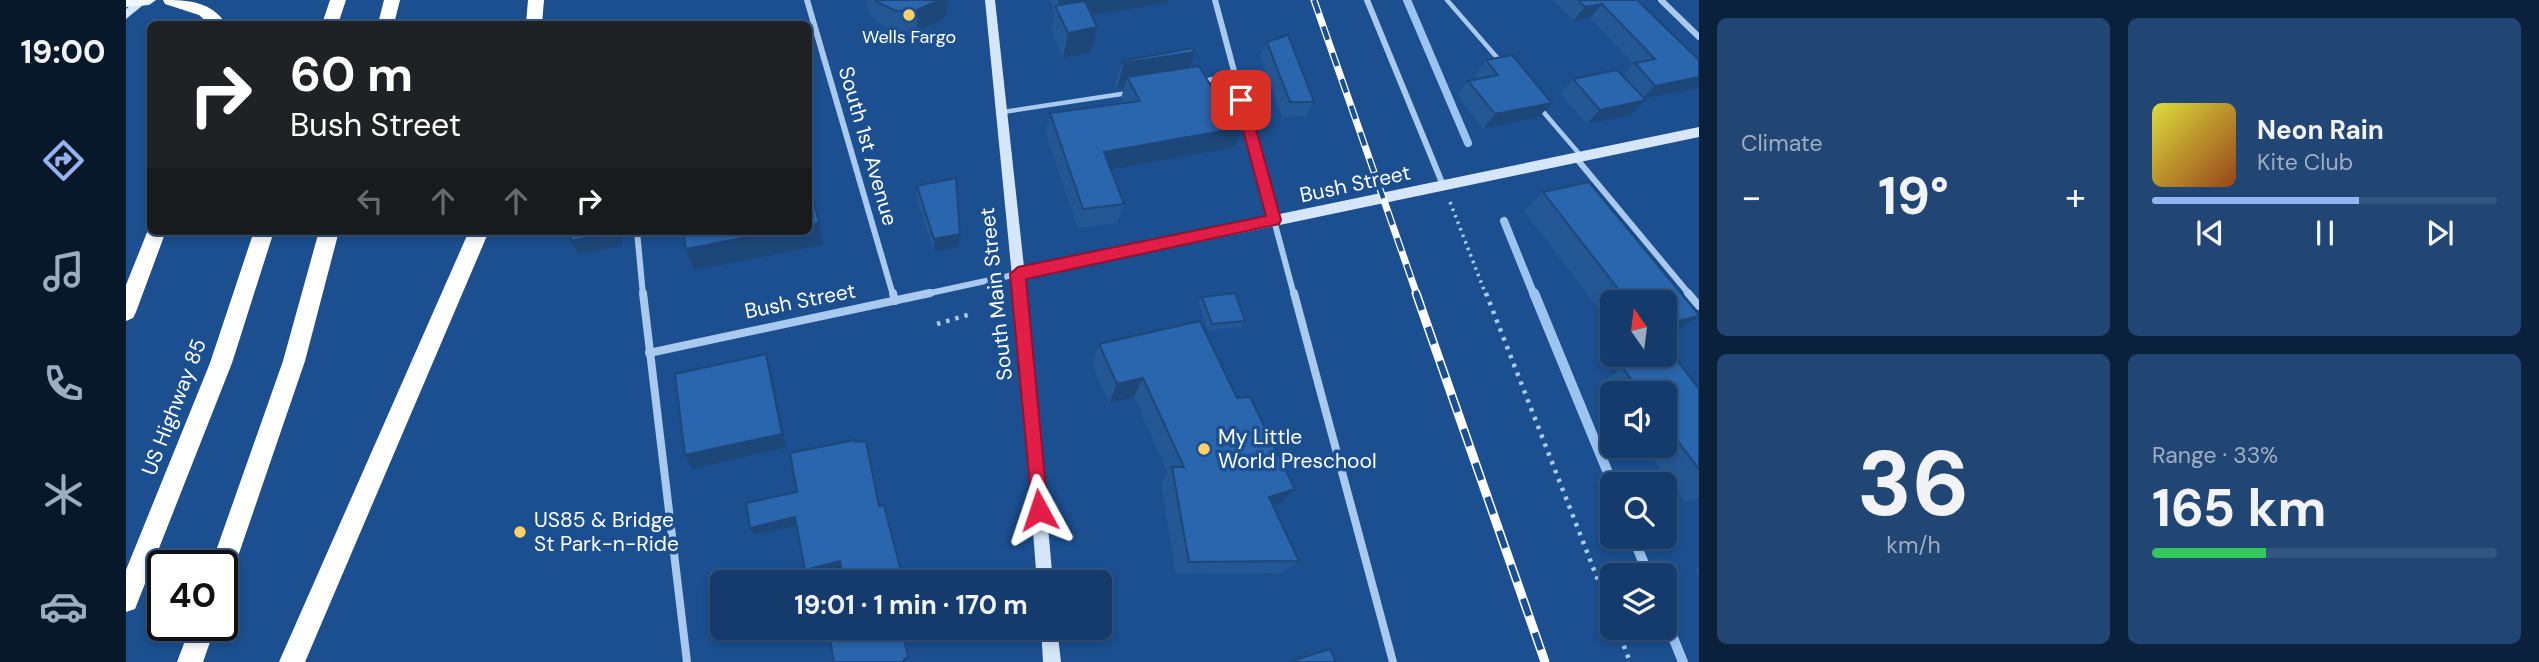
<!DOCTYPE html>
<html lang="en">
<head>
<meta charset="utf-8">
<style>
	body { margin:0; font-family:"DM Sans",sans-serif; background:#214673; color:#f1f3f6; height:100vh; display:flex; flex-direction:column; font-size:26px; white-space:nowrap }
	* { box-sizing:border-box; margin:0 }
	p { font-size:23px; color:#9dadc1 }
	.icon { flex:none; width:38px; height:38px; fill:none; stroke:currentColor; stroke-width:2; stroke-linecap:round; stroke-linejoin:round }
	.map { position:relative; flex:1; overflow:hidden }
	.panel { display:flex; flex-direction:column; gap:18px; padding:18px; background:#0b203b; width:840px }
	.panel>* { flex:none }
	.top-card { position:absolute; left:21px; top:21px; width:665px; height:214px; border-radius:10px; box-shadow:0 4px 10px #0003,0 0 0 2px #33557e; background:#202124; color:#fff; overflow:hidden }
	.needle { width:46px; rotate:346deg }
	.buttons { position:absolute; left:1474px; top:290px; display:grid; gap:14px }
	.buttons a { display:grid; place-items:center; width:77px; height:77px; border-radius:10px; background:#143b6b; box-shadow:0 4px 10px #0003,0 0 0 2px #33557e; font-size:35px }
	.speed { position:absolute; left:21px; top:550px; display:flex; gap:14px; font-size:35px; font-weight:700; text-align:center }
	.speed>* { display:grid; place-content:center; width:91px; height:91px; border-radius:50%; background:#143b6b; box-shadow:0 4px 10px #0003,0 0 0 2px #33557e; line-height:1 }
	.speed .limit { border:4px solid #111; border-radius:10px; background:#fff; color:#111 }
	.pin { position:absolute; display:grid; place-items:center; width:60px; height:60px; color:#fff; margin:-30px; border-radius:14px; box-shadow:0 4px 10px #0006 }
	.me { position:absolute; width:77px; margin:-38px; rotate:355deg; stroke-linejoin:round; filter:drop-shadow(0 0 5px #0008) }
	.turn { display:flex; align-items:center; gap:24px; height:147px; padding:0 28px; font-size:32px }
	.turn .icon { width:91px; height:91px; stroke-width:2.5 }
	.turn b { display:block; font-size:49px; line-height:60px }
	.lanes { display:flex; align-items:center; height:66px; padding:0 28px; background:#0003; justify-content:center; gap:35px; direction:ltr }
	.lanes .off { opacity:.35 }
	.big { font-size:52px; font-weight:700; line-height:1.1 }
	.panel .tile { flex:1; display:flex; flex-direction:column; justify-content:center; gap:10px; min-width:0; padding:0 24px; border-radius:10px; background:#214673 }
	.panel .dial { align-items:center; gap:0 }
	.dial b { font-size:91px; line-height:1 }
	.song { display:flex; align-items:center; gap:21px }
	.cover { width:84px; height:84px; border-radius:10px; background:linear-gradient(135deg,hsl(60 70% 55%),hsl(20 70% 35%)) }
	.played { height:7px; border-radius:4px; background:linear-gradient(90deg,#95b2f1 60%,#33557e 60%) }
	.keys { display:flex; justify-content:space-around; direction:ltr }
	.heat { display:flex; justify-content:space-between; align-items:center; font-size:38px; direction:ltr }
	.charge { height:10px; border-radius:5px; background:linear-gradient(90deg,#34c759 33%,#33557e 0) }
	.panel .tiles { flex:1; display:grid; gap:18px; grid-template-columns:repeat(2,1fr) }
	.trip { position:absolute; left:584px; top:570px; width:402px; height:70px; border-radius:10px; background:#143b6b; box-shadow:0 4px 10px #0003,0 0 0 2px #33557e; font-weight:700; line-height:70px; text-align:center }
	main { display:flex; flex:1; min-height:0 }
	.tabs { display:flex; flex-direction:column; width:126px; justify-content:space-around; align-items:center; background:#08182b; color:#9dadc1 }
	.tabs .icon { width:49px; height:49px }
	.tabs .selected { color:#95b2f1 }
	.tabs b { font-size:32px; color:#f1f3f6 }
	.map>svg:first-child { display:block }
</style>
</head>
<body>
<main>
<nav class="tabs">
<b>19:00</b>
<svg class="icon selected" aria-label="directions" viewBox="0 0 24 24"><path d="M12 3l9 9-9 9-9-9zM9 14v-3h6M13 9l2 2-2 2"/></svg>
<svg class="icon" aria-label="music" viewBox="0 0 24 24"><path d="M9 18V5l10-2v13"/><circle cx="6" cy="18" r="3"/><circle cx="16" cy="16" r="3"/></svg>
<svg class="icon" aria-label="phone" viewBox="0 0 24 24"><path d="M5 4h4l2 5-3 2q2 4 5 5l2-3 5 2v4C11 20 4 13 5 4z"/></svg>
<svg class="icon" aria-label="climate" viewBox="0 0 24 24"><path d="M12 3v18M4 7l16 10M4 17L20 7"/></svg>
<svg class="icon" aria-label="car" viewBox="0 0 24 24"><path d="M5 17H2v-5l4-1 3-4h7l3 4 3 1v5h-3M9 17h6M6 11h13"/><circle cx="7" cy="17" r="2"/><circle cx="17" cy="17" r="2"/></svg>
</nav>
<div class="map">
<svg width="1573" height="662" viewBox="0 0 1573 662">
	<rect width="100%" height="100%" fill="#1b4f8f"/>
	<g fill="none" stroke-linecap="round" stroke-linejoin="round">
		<g stroke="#9cc4f0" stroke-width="8">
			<path d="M1281,0l61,143"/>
			<path d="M1378,221l30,74"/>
		</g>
		<g stroke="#9cc4f0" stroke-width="10">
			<path d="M1408,293l79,192"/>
			<path d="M1507,537l16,39"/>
			<path d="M1538,615l19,47"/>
		</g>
		<path stroke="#a9c9ee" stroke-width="3.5" stroke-dasharray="2.5 4.5" stroke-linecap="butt" d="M1324,202l36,93"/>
		<g stroke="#a9c9ee" stroke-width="4.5" stroke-dasharray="3.5 6" stroke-linecap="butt">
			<path d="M1360,293l126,323"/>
			<path d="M811,324l34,-10"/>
			<path d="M1491,628l13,34"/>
		</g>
		<g stroke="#a9c9ee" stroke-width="4.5">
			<path d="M1321,0l53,61"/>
			<path d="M1077,81l32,-6"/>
			<path d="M1414,108l42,49"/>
			<path d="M877,112l125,-19"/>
		</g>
		<g stroke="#a9c9ee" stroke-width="6">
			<path d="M681,0l86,295"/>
			<path d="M1089,0l79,295"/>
			<path d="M1241,0l76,185"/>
			<path d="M1535,0l38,37"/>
			<path d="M1450,158l114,137"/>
			<path d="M511,231l6,64"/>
			<path d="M795,295l97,-21"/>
		</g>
		<g stroke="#a9c9ee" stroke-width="8">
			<path d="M517,293l44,369"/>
			<path d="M767,293l2,8"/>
			<path d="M1168,293l99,369"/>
			<path d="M1562,293l11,13"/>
			<path d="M523,353l281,-60"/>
		</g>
		<g fill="#d6e6fa" fill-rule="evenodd">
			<path d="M11,0l11,1 -22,18v-10z"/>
			<path d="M859,0h10l29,267 675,-140v10l-673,141 27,305h-16l-19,-245z"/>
			<path d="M915,628h16l4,34h-18z"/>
		</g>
		<path fill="#f0f6ff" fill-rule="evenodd" d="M0,0h30l-7,5 -23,2z"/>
		<g fill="#fff" fill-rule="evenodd">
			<path d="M37,0c25,0 48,1 63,24h-17l-10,-9 -34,-11z"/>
			<path d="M204,0h16l-8,24h-16z"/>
			<path d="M258,0h16l-6,24h-16z"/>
			<path d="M402,0h16l-2,24h-16z"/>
			<path d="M24,225v6h16l-30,81 -3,6 -7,3v-36z"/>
			<path d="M128,231h20l-42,132 -97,246 -9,3v-42l84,-207z"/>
			<path d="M193,231h20l-34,130 -71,207 -3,9 -9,3v-15h-11l72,-204z"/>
			<path d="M343,231h20l-184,431h-26z"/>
			<path d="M65,625h25l-13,37h-26z"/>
		</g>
		<g stroke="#fff" stroke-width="7">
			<path id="rail-far1" d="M1188,0l103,295"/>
		</g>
		<g stroke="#fff" stroke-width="9">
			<path id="rail" d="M1290,293l129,369"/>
		</g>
		<use href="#rail-far1" stroke="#1b4f8f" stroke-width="4.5" stroke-dasharray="14" stroke-linecap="butt"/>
		<use href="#rail" stroke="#1b4f8f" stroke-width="6" stroke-dasharray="18" stroke-linecap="butt"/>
	</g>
	<g fill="#245895">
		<path d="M740,0h82v12l-4,7 -27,13h-20l-19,-9 -10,-12z"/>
		<path d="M925,0h117v3l-77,12 6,12 -6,26 -28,5 -12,-26 3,-17z"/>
		<path d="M1428,0h83l62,87 -55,12 -13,16 -44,9 -27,-31 13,-14 50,-3 11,-12 -44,-46 -17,3z"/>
		<path d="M1141,42l47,60 -8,14 -24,1 -22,-60z"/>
		<path d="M1360,60l53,57 -56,12 -26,-34 11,-14 10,-2 -3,-4z"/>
		<path d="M996,61l68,6 21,19 33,41 -9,20 -124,23 13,34 -7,19 -39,5 -32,-95 4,-20 74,-10 -3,-5 3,-10 -7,1 -2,-3z"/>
		<path d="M1463,182l110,133v1l-25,17 -10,2v-32h-52v24l-88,-116 19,-19z"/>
		<path d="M791,186l43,48 -1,13 -25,5 -17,-53z"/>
		<path d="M1076,297l43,24 -4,6 -33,3 -9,-27z"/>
		<path d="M973,344l138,54 58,91 -17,16 -5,1 26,55 -18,12 -105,1 -15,-91 7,-10 -34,-76 -25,6 -17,-39z"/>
		<path d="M1497,368l76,21v109l-14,4 -41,-56h20v-52h-52v8l-13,-18z"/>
		<path d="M1573,567v8l-4,-6z"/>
	</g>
	<g fill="#1d4779">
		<path d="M814,0h8v12l-4,7 -27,13v-22z"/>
		<path d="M933,0h109v3l-106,17 -5,-10z"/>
		<path d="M1476,4l-12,14 -17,3 12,-14z"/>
		<path d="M971,27l-6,26 -28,5 5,-25z"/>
		<path d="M1069,52l-9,26 -59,-1 -3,11 -7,1 7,-26z"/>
		<path d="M1573,77v11l-57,11 13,-13z"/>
		<path d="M1520,100l-15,15 -44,9 13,-14z"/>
		<path d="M1426,103l-13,14 -56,12 12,-15z"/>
		<path d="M1118,127l-9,20 -136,25 5,-20z"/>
		<path d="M693,223l4,22 -129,25 -8,-21 92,-18h30v-6z"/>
		<path d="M445,231h50l1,15 -43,8 -6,-9h-1l-8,-13z"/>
		<path d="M834,234l-1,13 -25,5v-13z"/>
		<path d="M1573,316l-25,17 -10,2v-11z"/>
		<path d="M640,354l5,16 15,77 -93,22 -8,-14z"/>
		<path d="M1017,378l-9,19 -25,6 8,-19z"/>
		<path d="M1169,489l-17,16 -25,7 16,-15z"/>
		<path d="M669,517l3,8 -44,10 -4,-7z"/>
		<path d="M714,561l2,7 -34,9 -3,-7z"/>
	</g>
	<g fill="#2a66ad" stroke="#1d4779" stroke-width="2">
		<path d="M749,0h65l-23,10 -21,1 -19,-9z"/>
		<path d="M1452,0h59l62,60v17l-44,9 -20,-23 20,-4 -53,-55 -17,3z"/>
		<path d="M959,1l12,26 -29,6 -13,-27z"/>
		<path d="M1162,35l26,67h-24l-23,-60z"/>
		<path d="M1067,48l2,4 -71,11 -2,-2z"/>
		<path d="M1386,55l40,48 -57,11 -27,-33 30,-6 -12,-15z"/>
		<path d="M1073,66l12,20 9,-2 24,43 -140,25 20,52 -41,5 -33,-96 90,-12 -13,-24z"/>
		<path d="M1491,70l29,30 -46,10 -27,-31z"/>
		<path d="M682,177l11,46 -11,2z"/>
		<path d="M830,178l4,56 -26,5 -17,-53z"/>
		<path d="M1463,182l110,133v1l-35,8v-21h-35l-86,-111z"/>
		<path d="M445,231h45v1l-45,9z"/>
		<path d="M557,231h95l-92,18z"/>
		<path d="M1109,293l10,28 -33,3 -10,-27z"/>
		<path d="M1074,321l37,77 13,-1 45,92 -26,8 30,64 -110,1 -17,-95h12l-41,-89 -26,6 -18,-40z"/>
		<path d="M640,354l16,80 -97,21 -10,-81z"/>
		<path d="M1547,355l26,34v80l-35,-46v-29h-22l-19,-26z"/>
		<path d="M729,440v2l11,-1 13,65 5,-1 20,78h-60l-4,-22 -35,9 -10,-53 -45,11 -4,-25 51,-11 -7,-39z"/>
		<path d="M702,628h74l6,30 -4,1v3h-70z"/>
		<path d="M1204,649l6,13h-47z"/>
	</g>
	<path fill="#e11d48" stroke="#92132f" stroke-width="2" d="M1115,95l7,5 33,120 -2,4 -253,55 22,231 -2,6 -7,3 -6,-3 -23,-242 8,-7 248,-51 -31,-116z"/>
	<g fill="#ffd166" stroke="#1b4f8f" stroke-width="2.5">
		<circle cx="783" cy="15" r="7"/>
		<circle cx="1078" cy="449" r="7"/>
		<circle cx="394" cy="532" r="7"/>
	</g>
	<g text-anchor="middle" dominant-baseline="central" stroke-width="7" stroke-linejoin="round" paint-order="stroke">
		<g font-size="18" fill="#fff" stroke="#1b4f8f">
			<text x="783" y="37">Wells Fargo</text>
		</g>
		<g font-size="21" fill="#fff" stroke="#1b4f8f">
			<text transform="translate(742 146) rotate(74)">South 1st Avenue</text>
			<text transform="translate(1229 184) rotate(-12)">Bush Street</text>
			<text transform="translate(870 294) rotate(-96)">South Main Street</text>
			<text transform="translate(674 301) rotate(-11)">Bush Street</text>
			<text transform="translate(48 407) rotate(-69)">US Highway 85</text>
		</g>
		<g font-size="21" fill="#fff" stroke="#1b4f8f" text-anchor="start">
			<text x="1092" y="437">My Little<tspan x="1092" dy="24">World Preschool</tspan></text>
			<text x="408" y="520">US85 &amp; Bridge<tspan x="408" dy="24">St Park-n-Ride</tspan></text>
		</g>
	</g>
</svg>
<div class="buttons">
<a><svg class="needle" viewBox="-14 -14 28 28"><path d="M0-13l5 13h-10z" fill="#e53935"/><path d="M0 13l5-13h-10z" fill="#9dadc1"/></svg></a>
<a><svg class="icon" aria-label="sound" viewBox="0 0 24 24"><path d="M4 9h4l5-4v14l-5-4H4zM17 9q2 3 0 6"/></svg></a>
<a><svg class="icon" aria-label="search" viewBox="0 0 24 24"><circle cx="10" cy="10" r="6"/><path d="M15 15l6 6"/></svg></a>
<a><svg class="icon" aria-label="layers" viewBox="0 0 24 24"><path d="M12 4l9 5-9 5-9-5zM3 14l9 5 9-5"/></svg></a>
</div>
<div class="speed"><div class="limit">40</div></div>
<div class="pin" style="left:1115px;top:100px;background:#d93025"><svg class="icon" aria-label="arrive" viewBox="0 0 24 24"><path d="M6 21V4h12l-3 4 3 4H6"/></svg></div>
<svg class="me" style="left:913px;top:510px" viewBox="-20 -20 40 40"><path d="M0-17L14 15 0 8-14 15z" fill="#e11d48" stroke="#fff" stroke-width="4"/></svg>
<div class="trip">19:01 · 1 min · 170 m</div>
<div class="top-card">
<div class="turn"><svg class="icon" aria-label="right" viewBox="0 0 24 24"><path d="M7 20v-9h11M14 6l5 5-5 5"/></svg><div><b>60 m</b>Bush Street</div></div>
<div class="lanes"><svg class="icon off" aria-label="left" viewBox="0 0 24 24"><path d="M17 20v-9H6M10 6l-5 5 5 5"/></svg><svg class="icon off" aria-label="ahead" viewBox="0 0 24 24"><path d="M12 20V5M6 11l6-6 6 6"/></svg><svg class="icon off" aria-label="ahead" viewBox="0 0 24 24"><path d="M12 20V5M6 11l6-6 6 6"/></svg><svg class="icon" aria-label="right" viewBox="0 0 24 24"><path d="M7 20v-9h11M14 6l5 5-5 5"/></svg></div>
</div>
</div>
<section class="panel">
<div class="tiles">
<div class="tile"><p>Climate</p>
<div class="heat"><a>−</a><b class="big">19°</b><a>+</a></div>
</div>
<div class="tile">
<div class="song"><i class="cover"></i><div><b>Neon Rain</b><p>Kite Club</p></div></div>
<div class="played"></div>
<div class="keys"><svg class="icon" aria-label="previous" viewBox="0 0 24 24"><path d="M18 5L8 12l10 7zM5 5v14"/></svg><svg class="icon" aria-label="pause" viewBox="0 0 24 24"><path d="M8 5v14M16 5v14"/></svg><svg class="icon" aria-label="next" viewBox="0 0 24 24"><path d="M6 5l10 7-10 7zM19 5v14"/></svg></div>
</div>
<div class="tile dial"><b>36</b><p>km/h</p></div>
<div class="tile"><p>Range · 33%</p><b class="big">165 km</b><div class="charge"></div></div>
</div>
</section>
</main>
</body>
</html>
